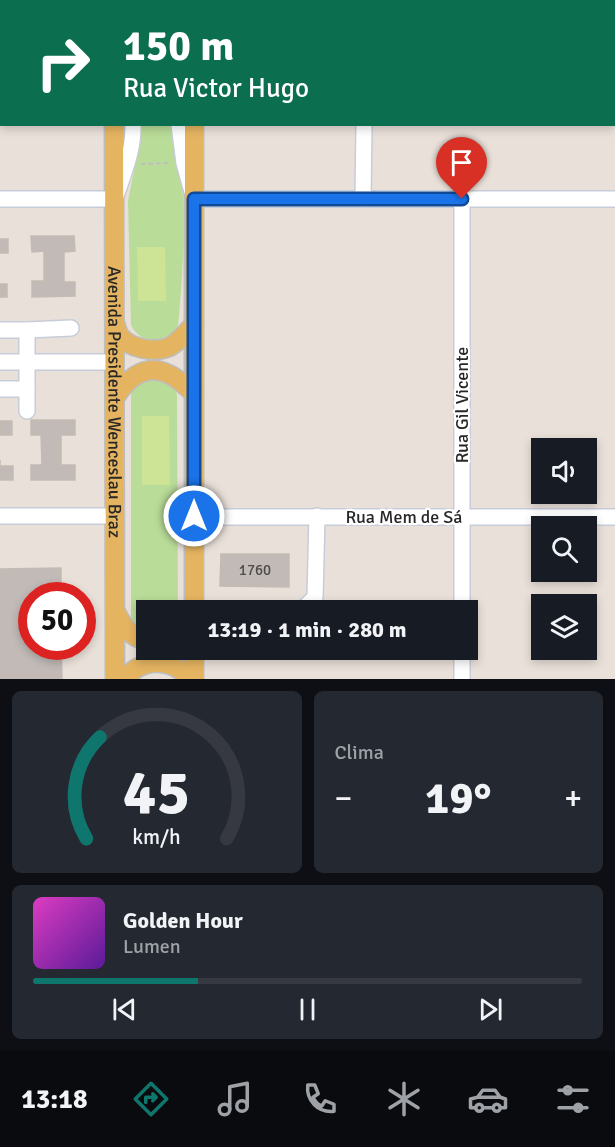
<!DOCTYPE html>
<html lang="pt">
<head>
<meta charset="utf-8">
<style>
	body { margin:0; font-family:Signika,sans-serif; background:#242831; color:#f1f3f6; height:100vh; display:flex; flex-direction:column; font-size:22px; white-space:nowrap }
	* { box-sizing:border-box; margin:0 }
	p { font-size:20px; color:#9ea1a6 }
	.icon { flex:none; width:33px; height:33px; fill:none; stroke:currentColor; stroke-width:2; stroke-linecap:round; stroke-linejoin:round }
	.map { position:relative; height:679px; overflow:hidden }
	.side { display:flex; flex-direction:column; gap:12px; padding:12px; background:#0d0f14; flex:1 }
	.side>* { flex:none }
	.guide { position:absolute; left:0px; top:0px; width:615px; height:126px; box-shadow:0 3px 9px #0003; background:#0b6e4f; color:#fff; overflow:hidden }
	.buttons { position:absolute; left:531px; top:438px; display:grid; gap:12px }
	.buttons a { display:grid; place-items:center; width:66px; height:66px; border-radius:0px; background:#171b24; box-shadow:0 3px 9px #0003; font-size:30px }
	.speed { position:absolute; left:18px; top:582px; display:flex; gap:12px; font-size:30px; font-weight:700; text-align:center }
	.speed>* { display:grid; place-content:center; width:78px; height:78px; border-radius:50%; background:#171b24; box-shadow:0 3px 9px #0003; line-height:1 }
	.speed .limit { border:9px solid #d22; background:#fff; color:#111 }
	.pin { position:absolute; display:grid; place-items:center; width:51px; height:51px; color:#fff; margin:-62px -26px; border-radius:50% 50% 50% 0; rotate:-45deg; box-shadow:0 0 6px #0007 }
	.pin .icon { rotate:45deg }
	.me { position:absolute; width:66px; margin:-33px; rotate:0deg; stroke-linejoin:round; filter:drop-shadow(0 0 4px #0008) }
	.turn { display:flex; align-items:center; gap:21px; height:126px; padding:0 24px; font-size:27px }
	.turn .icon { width:78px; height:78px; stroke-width:2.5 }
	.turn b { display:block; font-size:42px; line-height:51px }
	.big { font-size:45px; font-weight:700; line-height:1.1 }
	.side .widget { flex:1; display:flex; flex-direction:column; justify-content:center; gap:9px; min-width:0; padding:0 21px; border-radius:9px; background:#242831 }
	.side .dial { align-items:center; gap:0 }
	.dial svg { height:156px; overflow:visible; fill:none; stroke:#363941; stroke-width:7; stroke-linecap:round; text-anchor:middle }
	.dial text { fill:#f1f3f6; stroke:none }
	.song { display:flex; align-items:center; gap:18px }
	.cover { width:72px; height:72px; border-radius:9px; background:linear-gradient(135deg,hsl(310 70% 55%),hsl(270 70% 35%)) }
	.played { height:6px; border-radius:3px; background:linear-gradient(90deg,#0f766e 30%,#363941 30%) }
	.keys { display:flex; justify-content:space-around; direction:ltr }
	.heat { display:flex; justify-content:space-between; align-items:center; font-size:33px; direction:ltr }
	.side .tiles { flex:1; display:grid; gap:12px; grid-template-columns:1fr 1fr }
	.widget:last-child { grid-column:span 2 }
	.trip { position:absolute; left:136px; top:600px; width:342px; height:60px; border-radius:0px; background:#171b24; box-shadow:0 3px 9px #0003; font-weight:700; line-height:60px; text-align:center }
	.dock { display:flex; height:96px; justify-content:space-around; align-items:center; background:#090b0e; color:#9ea1a6 }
	.dock .icon { width:42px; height:42px }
	.dock .selected { color:#0f766e }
	.dock b { font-size:27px; color:#f1f3f6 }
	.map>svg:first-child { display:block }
</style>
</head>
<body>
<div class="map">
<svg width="615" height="679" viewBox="0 0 615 679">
	<rect width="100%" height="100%" fill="#e9e0d9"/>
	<g fill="#b9dc98">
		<path d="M139,125h34c0,24 9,48 10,72 2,44 -1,86 -5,129 -12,18 -37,20 -47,-1l-3,-124 11,-56z"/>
		<path d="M153,379l13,2 9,6 2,8 1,215h-31v26l-16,-11v-234l9,-10z"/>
	</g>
	<g fill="#cde395">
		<path d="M137,247h28l1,54h-28z"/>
		<path d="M142,416h27l1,69h-28z"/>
	</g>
	<g fill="#c1bab6" stroke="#c3bbb3" stroke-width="1.5">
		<path d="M31,236h43l1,15 -11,1v30h11v14l-43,1v-16h12v-30l-12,1z"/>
		<rect x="0" y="239" width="8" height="14"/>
		<rect x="0" y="284" width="7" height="13"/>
		<path d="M31,420h44v15h-14v30h14v15h-44v-15h11l-1,-30h-10z"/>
		<rect x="0" y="421" width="12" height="14"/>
		<path d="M0,460v6h13v14h-13z"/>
		<path d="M221,554h68v33l-69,-1z"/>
		<path d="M61,568v28h-29v50h29l1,33h-62v-110z"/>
	</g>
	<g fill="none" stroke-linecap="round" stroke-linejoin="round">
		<g stroke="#c7cdd8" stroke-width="18">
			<g id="minor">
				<path d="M509,0l2,2"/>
				<path d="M366,2v-2"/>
				<path d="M614,113l1,1"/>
				<path d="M179,124l5,39 10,36h421"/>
				<path d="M0,199h115c8,-24 19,-49 18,-75"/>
				<path d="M363,199l1,-75"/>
				<path d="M0,330h27v81"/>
				<path d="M27,330l44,-2"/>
				<path d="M0,362h115"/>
				<path d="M0,389h27"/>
				<path d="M0,516h115"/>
				<path d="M194,517h421"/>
				<path d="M302,610l13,-13 2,-81"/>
				<path d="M462,610v-411"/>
				<path d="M462,650v29"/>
			</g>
		</g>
		<g stroke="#bebebe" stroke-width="21">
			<g id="major">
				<path d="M114,0v2"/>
				<path d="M194,0v2"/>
				<path id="s1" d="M114,124l1,555"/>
				<path d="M194,124v486"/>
				<path d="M115,323c1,4 3,10 5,13 10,13 35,17 49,11 10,-5 17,-15 25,-22"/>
				<path d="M115,398c10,-17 29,-35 51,-25 10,3 20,14 28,20"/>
				<path d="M116,612c7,15 14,25 31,29"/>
				<path d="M194,650v29"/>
				<path d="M125,679c17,-22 47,-21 65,0"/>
			</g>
		</g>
		<path stroke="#bebebe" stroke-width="2" stroke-dasharray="4.5 3" stroke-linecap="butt" d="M141,164l30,-1"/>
		<use href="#minor" stroke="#fff" stroke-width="15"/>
		<use href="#major" stroke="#e5b461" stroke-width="18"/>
	</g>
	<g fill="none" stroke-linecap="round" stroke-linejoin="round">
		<g stroke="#114b97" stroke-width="15">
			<path id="route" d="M194,516v-317h268"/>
		</g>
		<use href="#route" stroke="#1a73e8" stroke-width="10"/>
	</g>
	<g text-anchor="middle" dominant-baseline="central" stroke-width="4.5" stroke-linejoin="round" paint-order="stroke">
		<g font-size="15" fill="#4e4c4b">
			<text x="255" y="570">1760</text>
		</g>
		<g font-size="18" fill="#272727" stroke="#fff">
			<text stroke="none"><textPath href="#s1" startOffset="278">Avenida Presidente Wenceslau Braz</textPath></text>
			<text transform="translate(462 405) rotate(-90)">Rua Gil Vicente</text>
			<text x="404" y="517">Rua Mem de Sá</text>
		</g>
	</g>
</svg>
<div class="buttons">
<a><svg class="icon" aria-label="sound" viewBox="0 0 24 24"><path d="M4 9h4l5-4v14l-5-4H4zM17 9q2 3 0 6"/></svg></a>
<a><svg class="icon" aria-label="search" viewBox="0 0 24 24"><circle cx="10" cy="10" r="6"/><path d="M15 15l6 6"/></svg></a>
<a><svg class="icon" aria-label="layers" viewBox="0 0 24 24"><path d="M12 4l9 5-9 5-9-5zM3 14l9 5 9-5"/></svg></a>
</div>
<div class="speed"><div class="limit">50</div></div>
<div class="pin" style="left:462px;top:199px;background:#d93025"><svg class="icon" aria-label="arrive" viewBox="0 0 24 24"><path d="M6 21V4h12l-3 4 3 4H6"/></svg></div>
<svg class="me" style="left:194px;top:516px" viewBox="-20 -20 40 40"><circle r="17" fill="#1a73e8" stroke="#fff" stroke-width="3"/><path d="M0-11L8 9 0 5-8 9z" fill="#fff"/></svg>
<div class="trip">13:19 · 1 min · 280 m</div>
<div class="guide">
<div class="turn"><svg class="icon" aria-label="right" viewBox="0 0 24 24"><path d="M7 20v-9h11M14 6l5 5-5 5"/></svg><div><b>150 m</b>Rua Victor Hugo</div></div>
</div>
</div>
<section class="side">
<div class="tiles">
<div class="widget dial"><svg viewBox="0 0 100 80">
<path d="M14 69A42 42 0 1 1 86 69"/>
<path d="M14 69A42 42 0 0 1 21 17" stroke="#0f766e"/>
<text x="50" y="56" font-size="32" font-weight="700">45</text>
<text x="50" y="72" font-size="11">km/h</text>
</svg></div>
<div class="widget"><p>Clima</p>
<div class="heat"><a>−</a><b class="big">19°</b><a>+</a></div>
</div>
<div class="widget">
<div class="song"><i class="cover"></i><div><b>Golden Hour</b><p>Lumen</p></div></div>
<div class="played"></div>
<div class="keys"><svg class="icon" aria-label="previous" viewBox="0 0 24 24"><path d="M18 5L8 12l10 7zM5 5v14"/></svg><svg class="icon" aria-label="pause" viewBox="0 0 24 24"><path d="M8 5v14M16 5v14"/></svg><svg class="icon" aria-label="next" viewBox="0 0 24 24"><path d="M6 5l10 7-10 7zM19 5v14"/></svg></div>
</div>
</div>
</section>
<nav class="dock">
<b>13:18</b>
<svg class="icon selected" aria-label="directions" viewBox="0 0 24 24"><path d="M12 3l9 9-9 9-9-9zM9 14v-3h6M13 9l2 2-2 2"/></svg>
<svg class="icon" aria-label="music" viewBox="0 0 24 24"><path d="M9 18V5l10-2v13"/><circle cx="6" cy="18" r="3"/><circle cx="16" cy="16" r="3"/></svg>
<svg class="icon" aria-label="phone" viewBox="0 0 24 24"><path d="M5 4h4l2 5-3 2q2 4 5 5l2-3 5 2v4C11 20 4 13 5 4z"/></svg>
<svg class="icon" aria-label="climate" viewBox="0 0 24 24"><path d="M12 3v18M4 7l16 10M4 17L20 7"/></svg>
<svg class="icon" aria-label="car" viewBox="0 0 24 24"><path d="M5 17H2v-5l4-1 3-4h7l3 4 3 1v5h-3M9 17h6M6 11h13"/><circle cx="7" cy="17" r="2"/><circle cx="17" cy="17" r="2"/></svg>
<svg class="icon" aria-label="filters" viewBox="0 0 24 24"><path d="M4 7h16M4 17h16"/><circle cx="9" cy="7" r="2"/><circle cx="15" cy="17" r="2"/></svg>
</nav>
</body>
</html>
